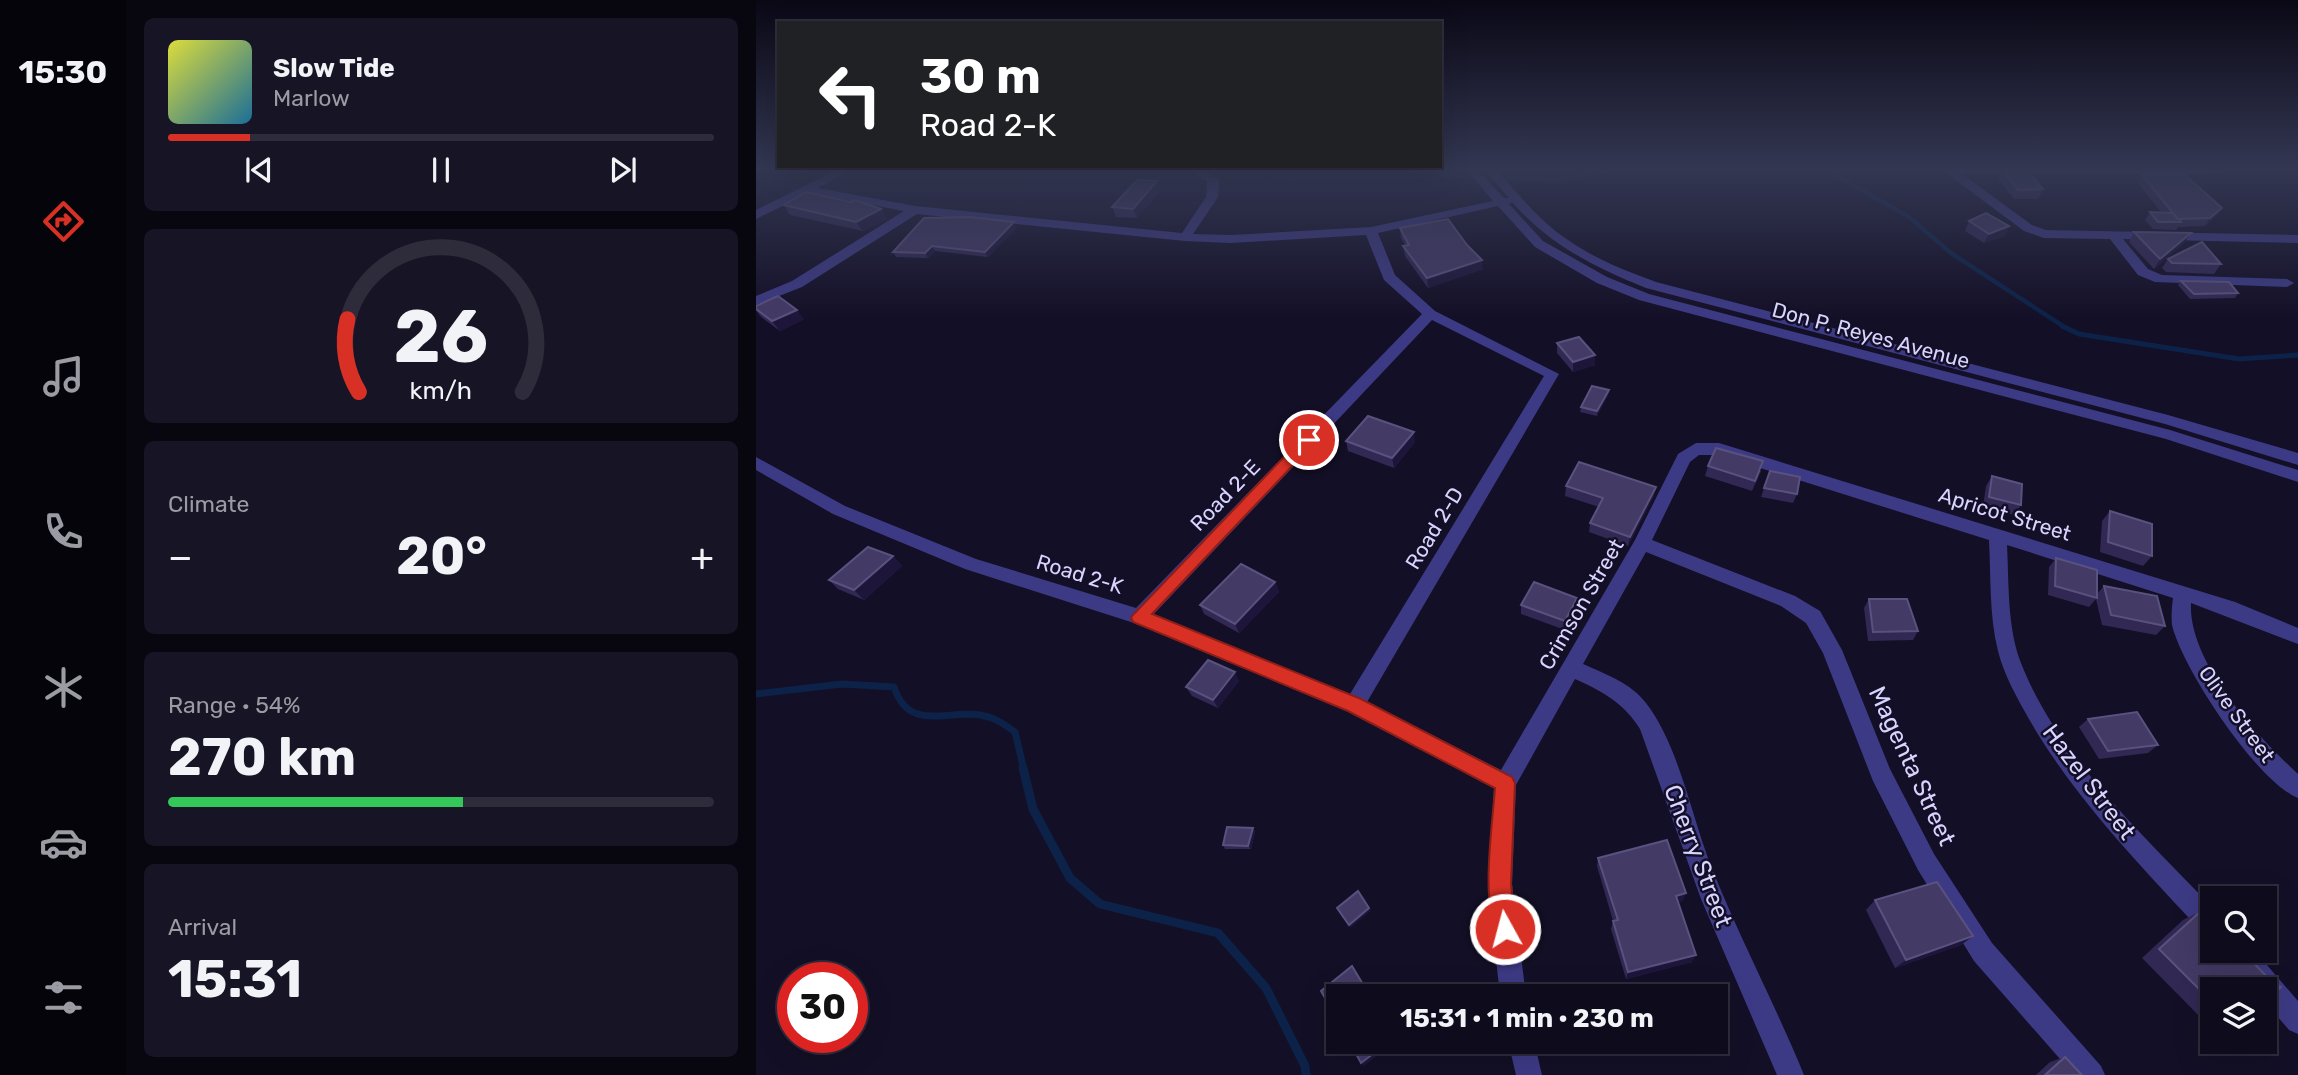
<!DOCTYPE html>
<html lang="en">
<head>
<meta charset="utf-8">
<style>
	body { margin:0; font-family:Rubik,sans-serif; background:#171425; color:#f1f3f6; height:100vh; display:flex; flex-direction:column; font-size:26px; white-space:nowrap }
	* { box-sizing:border-box; margin:0 }
	p { font-size:23px; color:#9b9ba3 }
	.icon { flex:none; width:38px; height:38px; fill:none; stroke:currentColor; stroke-width:2; stroke-linecap:round; stroke-linejoin:round }
	.map { position:relative; flex:1; overflow:hidden }
	.side { display:flex; flex-direction:column; gap:18px; padding:18px; background:#08060f; width:630px }
	.side>* { flex:none }
	.banner { position:absolute; left:21px; top:21px; width:665px; height:147px; border-radius:0px; box-shadow:0 7px 28px #0002,0 0 0 2px #2e2b3b; background:#202124; color:#fff; overflow:hidden }
	.tools { position:absolute; left:1444px; top:886px; display:grid; gap:14px }
	.tools a { display:grid; place-items:center; width:77px; height:77px; border-radius:0px; background:#0e0b1c; box-shadow:0 7px 28px #0002,0 0 0 2px #2e2b3b; font-size:35px }
	.speed { position:absolute; left:21px; top:962px; display:flex; gap:14px; font-size:35px; font-weight:700; text-align:center }
	.speed>* { display:grid; place-content:center; width:91px; height:91px; border-radius:50%; background:#0e0b1c; box-shadow:0 7px 28px #0002,0 0 0 2px #2e2b3b; line-height:1 }
	.speed .limit { border:10px solid #d22; background:#fff; color:#111 }
	.pin { position:absolute; display:grid; place-items:center; width:60px; height:60px; color:#fff; margin:-30px; border:4px solid #fff; border-radius:50%; box-shadow:0 2px 7px #0007 }
	.me { position:absolute; width:77px; margin:-38px; rotate:353deg; stroke-linejoin:round; filter:drop-shadow(0 0 5px #0008) }
	.turn { display:flex; align-items:center; gap:24px; height:147px; padding:0 28px; font-size:32px }
	.turn .icon { width:91px; height:91px; stroke-width:2.5 }
	.turn b { display:block; font-size:49px; line-height:60px }
	.big { font-size:52px; font-weight:700; line-height:1.1 }
	.side .card { flex:1; display:flex; flex-direction:column; justify-content:center; gap:10px; min-width:0; padding:0 24px; border-radius:10px; background:#171425 }
	.side .dial { align-items:center; gap:0 }
	.dial svg { height:182px; overflow:visible; fill:none; stroke:#2e2b3b; stroke-width:7; stroke-linecap:round; text-anchor:middle }
	.dial text { fill:#f1f3f6; stroke:none }
	.song { display:flex; align-items:center; gap:21px }
	.cover { width:84px; height:84px; border-radius:10px; background:linear-gradient(135deg,hsl(60 70% 55%),hsl(200 70% 35%)) }
	.played { height:7px; border-radius:4px; background:linear-gradient(90deg,#d93025 15%,#2e2b3b 15%) }
	.keys { display:flex; justify-content:space-around; direction:ltr }
	.heat { display:flex; justify-content:space-between; align-items:center; font-size:38px; direction:ltr }
	.charge { height:10px; border-radius:5px; background:linear-gradient(90deg,#34c759 54%,#2e2b3b 0) }
	.trip { position:absolute; left:570px; top:984px; width:402px; height:70px; border-radius:0px; background:#0e0b1c; box-shadow:0 7px 28px #0002,0 0 0 2px #2e2b3b; font-weight:700; line-height:70px; text-align:center }
	main { display:flex; flex:1; min-height:0 }
	.menu { display:flex; flex-direction:column; width:126px; justify-content:space-around; align-items:center; background:#06040b; color:#9b9ba3 }
	.menu .icon { width:49px; height:49px }
	.menu .active { color:#d93025 }
	.menu b { font-size:32px; color:#f1f3f6 }
	.map>svg:first-child { display:block }
</style>
</head>
<body>
<main>
<nav class="menu">
<b>15:30</b>
<svg class="icon active" aria-label="directions" viewBox="0 0 24 24"><path d="M12 3l9 9-9 9-9-9zM9 14v-3h6M13 9l2 2-2 2"/></svg>
<svg class="icon" aria-label="music" viewBox="0 0 24 24"><path d="M9 18V5l10-2v13"/><circle cx="6" cy="18" r="3"/><circle cx="16" cy="16" r="3"/></svg>
<svg class="icon" aria-label="phone" viewBox="0 0 24 24"><path d="M5 4h4l2 5-3 2q2 4 5 5l2-3 5 2v4C11 20 4 13 5 4z"/></svg>
<svg class="icon" aria-label="climate" viewBox="0 0 24 24"><path d="M12 3v18M4 7l16 10M4 17L20 7"/></svg>
<svg class="icon" aria-label="car" viewBox="0 0 24 24"><path d="M5 17H2v-5l4-1 3-4h7l3 4 3 1v5h-3M9 17h6M6 11h13"/><circle cx="7" cy="17" r="2"/><circle cx="17" cy="17" r="2"/></svg>
<svg class="icon" aria-label="filters" viewBox="0 0 24 24"><path d="M4 7h16M4 17h16"/><circle cx="9" cy="7" r="2"/><circle cx="15" cy="17" r="2"/></svg>
</nav>
<section class="side">
<div class="card">
<div class="song"><i class="cover"></i><div><b>Slow Tide</b><p>Marlow</p></div></div>
<div class="played"></div>
<div class="keys"><svg class="icon" aria-label="previous" viewBox="0 0 24 24"><path d="M18 5L8 12l10 7zM5 5v14"/></svg><svg class="icon" aria-label="pause" viewBox="0 0 24 24"><path d="M8 5v14M16 5v14"/></svg><svg class="icon" aria-label="next" viewBox="0 0 24 24"><path d="M6 5l10 7-10 7zM19 5v14"/></svg></div>
</div>
<div class="card dial"><svg viewBox="0 0 100 80">
<path d="M14 69A42 42 0 1 1 86 69"/>
<path d="M14 69A42 42 0 0 1 9 37" stroke="#d93025"/>
<text x="50" y="56" font-size="32" font-weight="700">26</text>
<text x="50" y="72" font-size="11">km/h</text>
</svg></div>
<div class="card"><p>Climate</p>
<div class="heat"><a>−</a><b class="big">20°</b><a>+</a></div>
</div>
<div class="card"><p>Range · 54%</p><b class="big">270 km</b><div class="charge"></div></div>
<div class="card"><p>Arrival</p><b class="big">15:31</b></div>
</section>
<div class="map">
<svg width="1542" height="1075" viewBox="0 0 1542 1075">
	<rect width="100%" height="100%" fill="#130f26"/>
	<g fill="none" stroke-linecap="round" stroke-linejoin="round">
		<g stroke="#0c2248" stroke-width="4.5">
			<path d="M1069,169l84,48 42,36 115,75"/>
			<path d="M750,178l50,2 57,-11"/>
			<path d="M533,179l176,-3"/>
		</g>
		<path stroke="#0c2248" stroke-width="5" d="M1306,326l17,8 160,25 59,-4"/>
		<path stroke="#0c2248" stroke-width="7" d="M0,694l86,-10 52,3c15,45 51,23 86,28 14,2 24,9 35,17l9,38"/>
		<path stroke="#0c2248" stroke-width="9" d="M267,768l10,41 37,69 30,26 118,29 48,55 39,78 1,9"/>
		<g fill="#3d3a85" fill-rule="evenodd">
			<path d="M83,169h14l-35,19 97,18 267,27 24,-36 1,-16 -22,-12h15l19,10 -1,18 -25,37 38,1 140,-8 122,-26 -27,-32h11l27,29h5l-25,-29h12c23,26 45,54 75,73 26,18 56,29 85,40l512,133 130,38v12l-133,-41 -519,-136c-52,-21 -96,-43 -134,-86l-3,2 34,37 64,36 42,17 521,136 128,40v12l-132,-43 -527,-139 -42,-17 -62,-36 -37,-41 -120,27 17,42 40,36 124,63 -192,328 134,68 134,-230 43,-86 18,-11h23l516,159 63,26v16l-107,-41c-3,59 66,133 107,171v24c-41,-16 -116,-130 -126,-173 -1,-9 0,-19 1,-27l-166,-53c2,38 0,82 14,118 36,93 123,173 191,244v29l-9,-3c-63,-68 -128,-134 -174,-214 -12,-21 -25,-44 -31,-68 -9,-36 -7,-74 -9,-111l-270,-85h-20l-9,7 -38,78 143,56 25,15 22,39 48,119 44,85 58,89 109,123 4,9h-31l-100,-114 -56,-91 -45,-89 -50,-128 -17,-30 -25,-17 -135,-54 -63,112c22,10 48,19 63,39 33,43 45,112 65,163 28,71 64,138 93,209h-27l-76,-176 -61,-170c-16,-26 -38,-38 -65,-50l-59,106 -4,99 14,112h-26l-12,-112 6,-96 -147,-77 -213,-88 -169,-54 -132,-55 -77,-44v-13l89,49 131,53 160,49 286,-294 -38,-34 -18,-45 -135,8 -46,-2 -268,-27 -115,73 -46,18v-9l36,-15 112,-70 -95,-18 -53,26v-9zM676,320l112,56 -194,318 -197,-79z"/>
			<path d="M1185,169h288l-5,3 -23,2h-239l70,51 14,5 252,5v8l-175,-4 25,30 14,6 125,4 7,4 -7,4 -132,-5 -17,-7 -28,-36 -66,-1 -20,-7z"/>
			<path d="M1469,950h29l44,51v33l-9,-4 -25,-29v-12h-10l-26,-30z"/>
			<path d="M752,1041h26l8,34h-26z"/>
		</g>
	</g>
	<g fill="#312854">
		<path d="M1135,169h29l-1,2 -22,3z"/>
		<path d="M1246,170l41,19 -5,10h-24l-16,-20z"/>
		<path d="M1385,174l76,42 -12,10 -27,1 -2,3 -23,-1 -8,-9 5,-8 12,1 -25,-31z"/>
		<path d="M401,181l3,10 -23,27 -21,-1 -4,-10z"/>
		<path d="M28,205l97,4 6,10 -24,12 -73,-16z"/>
		<path d="M1213,221l40,5 -4,10 -21,7 -19,-12z"/>
		<path d="M261,227l-29,30 -53,-6 -7,7 -32,-1 -3,-5z"/>
		<path d="M644,228l83,41 -55,19 -23,-32 -2,-10h3l-5,-8z"/>
		<path d="M1378,232l50,11 -30,26 -25,-27z"/>
		<path d="M1412,259l53,5 -7,10 -48,-2 -4,-4z"/>
		<path d="M1425,281l57,12 -3,5 -45,1 -12,-14z"/>
		<path d="M0,306l48,13 -24,12 -19,-14 -5,-7z"/>
		<path d="M801,343l38,12v10l-22,7 -16,-19z"/>
		<path d="M853,390l-1,5 -11,21 -17,-4 1,-5z"/>
		<path d="M590,441l69,1 -21,26 -46,-17z"/>
		<path d="M952,466l53,5 -9,20 -47,-15z"/>
		<path d="M1014,471l27,23 -4,9 -32,-6z"/>
		<path d="M1236,476l29,29 -7,10 -31,-9 3,-20z"/>
		<path d="M810,486l88,10 -26,50 -39,-14 1,-9 9,-16 -34,-11z"/>
		<path d="M1354,511l42,45 -9,10 -43,-14 2,-31z"/>
		<path d="M137,556l9,10 -38,34 -26,-11 -9,-9z"/>
		<path d="M1300,558l41,36 7,-8 61,40 -9,9 -54,-10 -6,-26 -7,8 -41,-12 1,-28z"/>
		<path d="M519,582l4,10 -40,41 -35,-19 -4,-9z"/>
		<path d="M1113,599l49,32 -5,9 -45,1 -4,-33z"/>
		<path d="M765,605l55,2 -11,23 -44,-16z"/>
		<path d="M483,681l-21,27 -26,-12 -6,-9z"/>
		<path d="M1332,719l70,26 -10,8 -49,6 -20,-32z"/>
		<path d="M497,828l2,4 -4,17h-26l-2,-4z"/>
		<path d="M842,858l85,43 -5,1 14,60 -66,17 -15,-50 2,-8 -16,-55z"/>
		<path d="M1119,900l98,36 -12,9 -66,23 -29,-58z"/>
		<path d="M1445,911l11,78v40l-70,-71 41,-38z"/>
		<path d="M1309,1057l17,18h-46l14,-13z"/>
	</g>
	<g fill="#1d163a">
		<path d="M1142,169h22l-1,2 -22,3z"/>
		<path d="M401,181l3,10 -23,27 -4,-9z"/>
		<path d="M1466,208l-5,8 -12,10 5,-8z"/>
		<path d="M125,209l6,10 -24,12 -7,-9z"/>
		<path d="M258,222l3,5 -29,30 -3,-5z"/>
		<path d="M1253,226l-4,10 -21,7 5,-9z"/>
		<path d="M1435,233l-7,10 -30,26 6,-10z"/>
		<path d="M176,246l3,5 -7,7 -3,-5z"/>
		<path d="M726,260l1,9 -55,19 -1,-10z"/>
		<path d="M41,310l7,9 -24,12 -8,-10z"/>
		<path d="M839,355v10l-22,7v-10z"/>
		<path d="M853,390l-1,5 -11,21v-5z"/>
		<path d="M658,432l1,10 -21,26 -2,-10z"/>
		<path d="M900,487l-2,9 -26,50 2,-9z"/>
		<path d="M137,556l9,10 -38,34 -10,-10z"/>
		<path d="M519,582l4,10 -40,41 -4,-9z"/>
		<path d="M821,598l-1,9 -11,23v-9z"/>
		<path d="M479,672l4,9 -21,27 -5,-8z"/>
		<path d="M497,828l2,4 -4,17 -3,-3z"/>
		<path d="M930,893l-3,8 -10,3 3,-8z"/>
		<path d="M613,908l2,3 -21,17 -1,-3z"/>
		<path d="M1217,936l-12,9 -66,23 11,-8z"/>
		<path d="M940,955l-4,7 -66,17 2,-7z"/>
		<path d="M634,1041h6l-32,25 -3,-3z"/>
	</g>
	<g fill="#433a66" stroke="#5a527e" stroke-width="2">
		<path d="M1246,170h25l16,19 -25,1z"/>
		<path d="M1385,174l44,1 37,33 -12,10 -31,1 2,3h-23l-8,-10 23,1 5,6z"/>
		<path d="M381,180l20,1 -24,28 -21,-2z"/>
		<path d="M50,192l44,10 5,-2 26,9 -25,13 -72,-17z"/>
		<path d="M1230,213l23,13 -20,8 -20,-13z"/>
		<path d="M214,217l44,5 -29,30 -53,-6 -7,7 -32,-1 31,-34z"/>
		<path d="M692,219l19,26 15,15 -55,18 -24,-32 6,-1 -9,-17z"/>
		<path d="M1378,232l57,1 -31,26z"/>
		<path d="M1446,242l19,22 -49,-1 -4,-4z"/>
		<path d="M1425,281l48,1 9,11 -44,1z"/>
		<path d="M22,296l19,14 -25,11 -16,-12v-3z"/>
		<path d="M823,337l16,18 -22,7 -16,-19z"/>
		<path d="M836,386l17,4 -12,21 -16,-4z"/>
		<path d="M612,416l46,16 -22,26 -46,-17z"/>
		<path d="M960,448l47,13 -8,20 -47,-15z"/>
		<path d="M823,462l77,25 -26,50 -40,-14 13,-25 -37,-12z"/>
		<path d="M1014,471l30,6 -3,17 -33,-6z"/>
		<path d="M1236,476l30,8 -1,21 -32,-8z"/>
		<path d="M1354,511l42,13v32l-44,-14z"/>
		<path d="M112,547l25,9 -39,34 -25,-10z"/>
		<path d="M1300,558l41,12v28l-42,-12z"/>
		<path d="M485,564l34,18 -40,42 -35,-19z"/>
		<path d="M778,582l43,16 -12,23 -44,-16z"/>
		<path d="M1348,586l53,10 8,30 -54,-11z"/>
		<path d="M1113,599h38l11,32 -45,1z"/>
		<path d="M452,660l27,12 -22,28 -27,-13z"/>
		<path d="M1381,712l21,33 -50,6 -20,-32z"/>
		<path d="M471,827l26,1 -5,18 -25,-1z"/>
		<path d="M911,840l19,53 -10,3 20,59 -68,17 -15,-51 5,-1 -20,-62z"/>
		<path d="M1181,882l36,54 -67,24 -31,-60z"/>
		<path d="M602,891l11,17 -20,17 -12,-17z"/>
		<path d="M1445,911l11,11v28h29l32,33 8,4 -17,17v-15h-52v13l-53,-53z"/>
		<path d="M596,966l18,30h-31v26l-18,-31z"/>
		<path d="M593,1041h41l-29,22z"/>
		<path d="M1309,1057l17,18h-37z"/>
	</g>
	<linearGradient id="sky" x2="0" y2="1"><stop stop-color="#0a0815"/><stop offset="0.53" stop-color="#333752"/><stop offset="1" stop-color="#333752" stop-opacity="0"/></linearGradient>
	<rect width="1542" height="319" fill="url(#sky)"/>
	<path fill="#d93025" stroke="#8d1f18" stroke-width="2" d="M553,435l7,5 -2,3 -162,171 209,85 151,78 3,6 -4,101 5,45 -3,8 -8,3 -8,-3c-16,-40 -5,-106 -2,-149l-147,-77 -215,-89 -2,-5 173,-181z"/>
	<g text-anchor="middle" dominant-baseline="central" stroke-width="5" stroke-linejoin="round" paint-order="stroke">
		<g font-size="21" fill="#d9d4ff" stroke="#130f26">
			<text transform="translate(1115 335) rotate(15)">Don P. Reyes Avenue</text>
			<text transform="translate(469 495) rotate(-46)">Road 2-E</text>
			<text transform="translate(1249 514) rotate(17)">Apricot Street</text>
			<text transform="translate(678 528) rotate(-59)">Road 2-D</text>
			<text transform="translate(324 574) rotate(17)">Road 2-K</text>
			<text transform="translate(825 604) rotate(-60)">Crimson Street</text>
			<text transform="translate(1481 714) rotate(54)">Olive Street</text>
		</g>
		<g font-size="24" fill="#d9d4ff" stroke="#130f26">
			<text transform="translate(1156 766) rotate(65)">Magenta Street</text>
			<text transform="translate(1333 782) rotate(53)">Hazel Street</text>
			<text transform="translate(942 856) rotate(69)">Cherry Street</text>
		</g>
	</g>
</svg>
<div class="tools">
<a><svg class="icon" aria-label="search" viewBox="0 0 24 24"><circle cx="10" cy="10" r="6"/><path d="M15 15l6 6"/></svg></a>
<a><svg class="icon" aria-label="layers" viewBox="0 0 24 24"><path d="M12 4l9 5-9 5-9-5zM3 14l9 5 9-5"/></svg></a>
</div>
<div class="speed"><div class="limit">30</div></div>
<div class="pin" style="left:553px;top:440px;background:#d93025"><svg class="icon" aria-label="arrive" viewBox="0 0 24 24"><path d="M6 21V4h12l-3 4 3 4H6"/></svg></div>
<svg class="me" style="left:749px;top:929px" viewBox="-20 -20 40 40"><circle r="17" fill="#d93025" stroke="#fff" stroke-width="3"/><path d="M0-11L8 9 0 5-8 9z" fill="#fff"/></svg>
<div class="trip">15:31 · 1 min · 230 m</div>
<div class="banner">
<div class="turn"><svg class="icon" aria-label="left" viewBox="0 0 24 24"><path d="M17 20v-9H6M10 6l-5 5 5 5"/></svg><div><b>30 m</b>Road 2-K</div></div>
</div>
</div>
</main>
</body>
</html>
